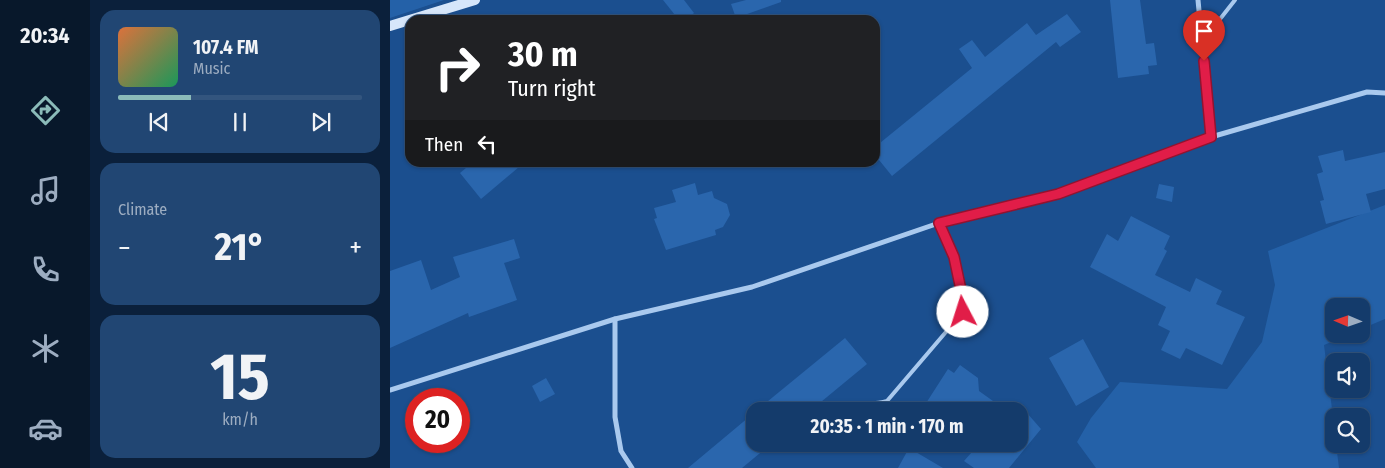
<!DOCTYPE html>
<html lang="en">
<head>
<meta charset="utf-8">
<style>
	body { margin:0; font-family:"Fira Sans Condensed",sans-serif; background:#214673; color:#f1f3f6; height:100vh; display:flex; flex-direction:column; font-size:19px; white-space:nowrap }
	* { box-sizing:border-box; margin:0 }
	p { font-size:16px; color:#9dadc1 }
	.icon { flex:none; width:28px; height:28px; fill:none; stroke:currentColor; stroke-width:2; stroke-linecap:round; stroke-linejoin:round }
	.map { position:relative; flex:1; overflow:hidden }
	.sheet { display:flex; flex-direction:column; gap:10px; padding:10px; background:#0b203b; width:300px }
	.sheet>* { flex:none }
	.hud { position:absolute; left:15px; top:15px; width:475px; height:152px; border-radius:15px; box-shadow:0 1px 4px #0004,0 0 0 1px #33557e; background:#202124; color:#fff; overflow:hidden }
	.needle { width:32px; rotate:272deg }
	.controls { position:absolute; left:935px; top:298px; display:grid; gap:10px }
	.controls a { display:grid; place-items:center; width:45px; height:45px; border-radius:10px; background:#143b6b; box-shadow:0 1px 4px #0004,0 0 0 1px #33557e; font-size:25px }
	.speed { position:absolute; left:15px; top:388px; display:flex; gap:10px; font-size:25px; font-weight:700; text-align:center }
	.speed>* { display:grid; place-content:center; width:65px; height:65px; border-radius:50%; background:#143b6b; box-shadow:0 1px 4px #0004,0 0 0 1px #33557e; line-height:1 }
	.speed .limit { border:8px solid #d22; background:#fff; color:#111 }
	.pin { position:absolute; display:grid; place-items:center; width:42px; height:42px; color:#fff; margin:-51px -21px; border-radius:50% 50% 50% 0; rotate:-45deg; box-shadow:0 0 5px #0007 }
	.pin .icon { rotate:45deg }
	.me { position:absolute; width:55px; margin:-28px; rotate:355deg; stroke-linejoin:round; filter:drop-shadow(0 0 4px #0008) }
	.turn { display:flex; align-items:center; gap:18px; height:105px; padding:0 20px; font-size:22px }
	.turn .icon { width:65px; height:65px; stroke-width:2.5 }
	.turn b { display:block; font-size:35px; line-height:42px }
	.then { display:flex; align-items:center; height:48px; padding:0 20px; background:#0003; gap:10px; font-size:19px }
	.big { font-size:38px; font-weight:700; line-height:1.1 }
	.sheet .card { flex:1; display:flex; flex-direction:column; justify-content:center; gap:8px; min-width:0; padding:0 18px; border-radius:15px; background:#214673 }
	.sheet .dial { align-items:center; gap:0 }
	.dial b { font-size:65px; line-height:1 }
	.song { display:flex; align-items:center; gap:15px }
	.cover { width:60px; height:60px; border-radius:8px; background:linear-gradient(135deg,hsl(20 70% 55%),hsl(150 70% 35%)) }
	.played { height:5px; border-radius:2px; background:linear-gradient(90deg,#8bbbb9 30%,#33557e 30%) }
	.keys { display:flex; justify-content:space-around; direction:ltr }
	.heat { display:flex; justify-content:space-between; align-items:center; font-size:28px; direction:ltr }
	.trip { position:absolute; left:356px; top:402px; width:282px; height:50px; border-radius:15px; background:#143b6b; box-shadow:0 1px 4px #0004,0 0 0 1px #33557e; font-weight:700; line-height:50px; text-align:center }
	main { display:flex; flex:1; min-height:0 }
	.tab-bar { display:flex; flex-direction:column; width:90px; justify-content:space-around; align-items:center; background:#08182b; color:#9dadc1 }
	.tab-bar .icon { width:35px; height:35px }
	.tab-bar .active { color:#8bbbb9 }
	.tab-bar b { font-size:22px; color:#f1f3f6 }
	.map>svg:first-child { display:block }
</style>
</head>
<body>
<main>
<nav class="tab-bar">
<b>20:34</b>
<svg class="icon active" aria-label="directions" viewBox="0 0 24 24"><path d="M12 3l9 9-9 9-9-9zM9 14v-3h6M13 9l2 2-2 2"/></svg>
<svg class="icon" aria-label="music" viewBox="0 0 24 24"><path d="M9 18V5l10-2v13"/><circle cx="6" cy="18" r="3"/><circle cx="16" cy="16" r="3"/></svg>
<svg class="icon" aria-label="phone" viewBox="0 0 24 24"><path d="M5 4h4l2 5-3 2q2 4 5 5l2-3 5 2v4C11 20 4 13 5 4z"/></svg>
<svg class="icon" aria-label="climate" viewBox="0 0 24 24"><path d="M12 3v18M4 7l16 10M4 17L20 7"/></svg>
<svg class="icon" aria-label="car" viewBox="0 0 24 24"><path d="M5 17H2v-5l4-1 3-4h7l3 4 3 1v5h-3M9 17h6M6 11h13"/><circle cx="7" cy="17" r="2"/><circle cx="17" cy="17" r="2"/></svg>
</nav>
<section class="sheet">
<div class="card">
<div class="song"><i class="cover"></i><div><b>107.4 FM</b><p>Music</p></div></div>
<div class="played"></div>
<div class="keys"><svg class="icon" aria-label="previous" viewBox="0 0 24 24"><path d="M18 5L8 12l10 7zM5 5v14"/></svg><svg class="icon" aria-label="pause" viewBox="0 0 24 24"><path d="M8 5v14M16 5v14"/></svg><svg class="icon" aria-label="next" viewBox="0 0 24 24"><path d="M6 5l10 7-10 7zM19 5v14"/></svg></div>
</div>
<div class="card"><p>Climate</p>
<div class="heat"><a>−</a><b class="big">21°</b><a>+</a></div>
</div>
<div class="card dial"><b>15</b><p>km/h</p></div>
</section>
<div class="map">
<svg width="995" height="468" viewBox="0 0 995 468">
	<rect width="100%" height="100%" fill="#1b4f8f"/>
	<g fill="#2461a8">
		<path d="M0,0h54l-54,18z"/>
		<path d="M995,205v114l-24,10v-23h-27v28h17l-27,11 10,80v19h2l3,24h-243l-19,-26 14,-24 29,-36 107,7 35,-47 13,-57 -7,-34z"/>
	</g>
	<g fill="#2a66ad">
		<path d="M273,0h21l10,13 -8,7h-7z"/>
		<path d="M356,0h35v2l-45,16 -5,-14z"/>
		<path d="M720,0h30l6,44 8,-1 3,22 -9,1 1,8 -31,4z"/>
		<path d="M677,14l14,18 -21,15 -4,-5 -164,134 -17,-21v-8l97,-79 -13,-19 13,-9 13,17 42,-34 9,12z"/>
		<path d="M953,150l2,11 40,-9v37l-19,5 5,18 -45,12 -6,-23 4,-1 -7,-26 6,-2 -5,-16z"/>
		<path d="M83,162h52l-44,37 -21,-26z"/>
		<path d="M305,183l3,12 14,-4 2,7 13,6 3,11 -7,12 -8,3 1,5 -50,15 -12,-31 3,-1 -3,-10 22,-6 -4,-12z"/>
		<path d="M769,184l15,3 -2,15 -16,-4z"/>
		<path d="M741,216l39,20 -6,13 3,2 -12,24 35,17 6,-14 26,13 -6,13 29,13 -23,48 -36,-17 -6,11 -19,-9 9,-19 -12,-6 8,-18 -76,-40 17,-33 11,7z"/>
		<path d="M124,239l6,19 -16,5 13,37 -48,17 -1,-4 -78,35v-77l31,-11 10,30 29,-13 -7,-20z"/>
		<path d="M455,338l22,26 -57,47h-54z"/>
		<path d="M693,339l26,48 -33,19 -27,-48z"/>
		<path d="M570,365l18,13 1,13 28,20h-86l27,-42 6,4z"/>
		<path d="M156,378l9,16 -15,8 -8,-16z"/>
		<path d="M630,405l21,24 -32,39h-35l-10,-7 15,-17h41z"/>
		<path d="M365,412v32h16l-29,24h-54z"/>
		<path d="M519,448l34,20h-45z"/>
	</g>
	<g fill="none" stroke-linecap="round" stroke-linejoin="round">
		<g stroke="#a9c9ee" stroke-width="4">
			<path d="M812,42l33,-42"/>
			<path d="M449,411c17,-10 30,-5 48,-10l76,-89 1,-8 -11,-47 -14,-34"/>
		</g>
		<g stroke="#a9c9ee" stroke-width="5">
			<path d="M808,0l13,137"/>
			<path d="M225,319v98l6,34 11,17"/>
			<path d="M0,390l225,-71 137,-32 187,-64 120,-29 152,-57 156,-45 18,1"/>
		</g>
		<path stroke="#d6e6fa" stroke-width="10" d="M0,26l85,-26"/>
	</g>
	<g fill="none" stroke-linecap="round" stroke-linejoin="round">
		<g stroke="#92132f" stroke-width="12">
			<path id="route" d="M573,312l1,-8 -10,-47 -15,-34 119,-29 153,-57 -7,-76"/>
		</g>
		<use href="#route" stroke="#e11d48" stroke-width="9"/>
	</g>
</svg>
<div class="controls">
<a><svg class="needle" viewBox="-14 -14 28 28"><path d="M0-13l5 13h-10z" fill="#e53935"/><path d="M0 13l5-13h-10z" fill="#9dadc1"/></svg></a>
<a><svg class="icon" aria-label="sound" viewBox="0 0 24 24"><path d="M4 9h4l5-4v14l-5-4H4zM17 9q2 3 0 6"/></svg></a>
<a><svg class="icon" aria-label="search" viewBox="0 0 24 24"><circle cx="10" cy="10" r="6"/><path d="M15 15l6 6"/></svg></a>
</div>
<div class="speed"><div class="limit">20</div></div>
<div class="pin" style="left:814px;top:61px;background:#d93025"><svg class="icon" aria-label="arrive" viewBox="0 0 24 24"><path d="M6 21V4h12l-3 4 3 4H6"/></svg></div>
<svg class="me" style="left:573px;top:312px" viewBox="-20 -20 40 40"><circle r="19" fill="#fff"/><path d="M0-13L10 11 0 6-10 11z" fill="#e11d48"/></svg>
<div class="trip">20:35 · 1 min · 170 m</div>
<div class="hud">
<div class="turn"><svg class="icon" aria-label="right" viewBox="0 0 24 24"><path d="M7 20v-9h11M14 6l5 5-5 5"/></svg><div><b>30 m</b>Turn right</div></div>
<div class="then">Then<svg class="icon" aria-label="left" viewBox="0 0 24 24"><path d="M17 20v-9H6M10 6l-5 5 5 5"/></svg></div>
</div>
</div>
</main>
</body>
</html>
